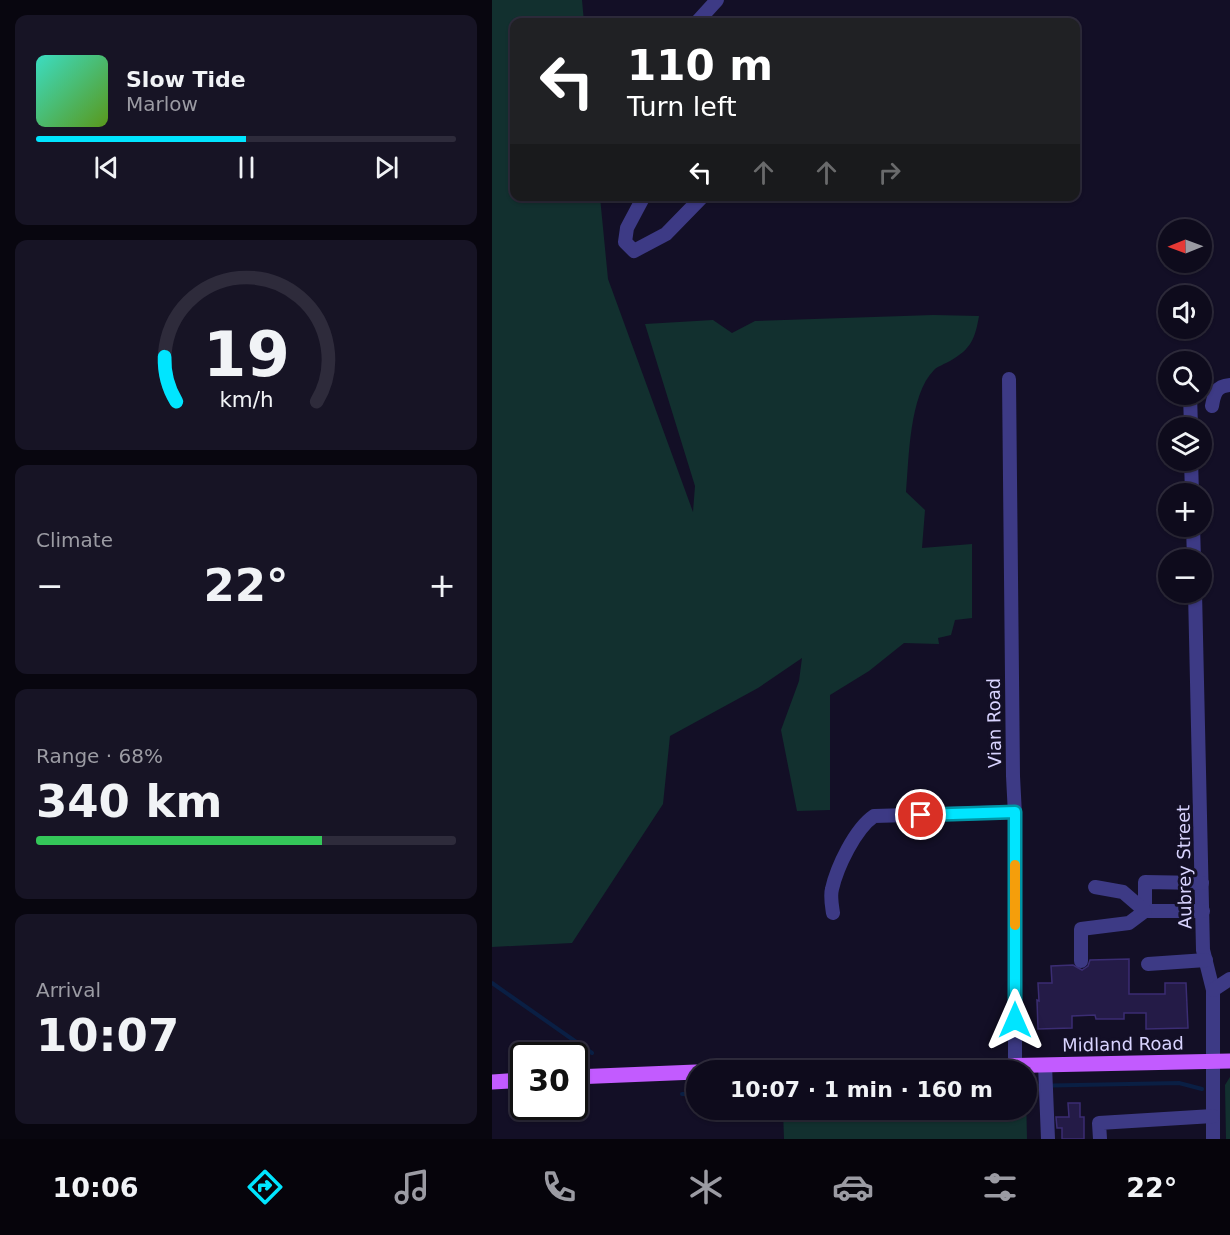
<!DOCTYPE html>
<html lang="en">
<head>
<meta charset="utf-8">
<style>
	body { margin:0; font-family:"DejaVu Sans",sans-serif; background:#171425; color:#f1f3f6; height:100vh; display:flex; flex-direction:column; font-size:22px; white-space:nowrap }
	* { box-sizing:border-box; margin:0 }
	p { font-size:20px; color:#9b9ba3 }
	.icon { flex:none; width:33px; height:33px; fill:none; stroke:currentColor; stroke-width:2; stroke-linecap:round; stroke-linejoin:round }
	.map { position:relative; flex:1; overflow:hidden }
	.panel { display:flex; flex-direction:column; gap:15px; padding:15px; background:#08060f; width:492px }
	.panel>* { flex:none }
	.hud { position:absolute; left:18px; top:18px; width:570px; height:183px; border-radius:12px; box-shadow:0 2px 4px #0004,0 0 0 2px #2e2b3b; background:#202124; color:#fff; overflow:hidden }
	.needle { width:39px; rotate:269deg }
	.tools { position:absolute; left:666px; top:219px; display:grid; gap:12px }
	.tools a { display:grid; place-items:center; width:54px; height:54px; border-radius:50%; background:#0e0b1c; box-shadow:0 2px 4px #0004,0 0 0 2px #2e2b3b; font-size:30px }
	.speed { position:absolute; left:18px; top:1042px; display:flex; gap:12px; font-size:30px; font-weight:700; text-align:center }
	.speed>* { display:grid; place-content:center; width:78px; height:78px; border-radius:50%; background:#0e0b1c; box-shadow:0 2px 4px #0004,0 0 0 2px #2e2b3b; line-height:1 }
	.speed .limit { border:3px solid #111; border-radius:9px; background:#fff; color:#111 }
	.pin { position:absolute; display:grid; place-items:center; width:51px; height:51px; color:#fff; margin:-26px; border:3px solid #fff; border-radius:50%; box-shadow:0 2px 6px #0007 }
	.me { position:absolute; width:66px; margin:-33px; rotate:0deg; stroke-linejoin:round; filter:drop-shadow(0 0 4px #0008) }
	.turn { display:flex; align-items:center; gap:21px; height:126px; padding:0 18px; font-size:27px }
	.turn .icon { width:78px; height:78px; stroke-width:2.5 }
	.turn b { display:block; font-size:42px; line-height:51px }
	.lanes { display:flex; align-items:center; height:57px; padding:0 18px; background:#0003; justify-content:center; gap:30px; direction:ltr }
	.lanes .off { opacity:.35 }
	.big { font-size:45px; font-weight:600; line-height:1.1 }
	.panel .card { flex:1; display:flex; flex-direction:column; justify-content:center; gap:9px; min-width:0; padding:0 21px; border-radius:12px; background:#171425 }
	.panel .dial { align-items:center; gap:0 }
	.dial svg { height:156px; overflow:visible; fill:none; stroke:#2e2b3b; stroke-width:7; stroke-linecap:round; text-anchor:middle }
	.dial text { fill:#f1f3f6; stroke:none }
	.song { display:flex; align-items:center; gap:18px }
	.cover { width:72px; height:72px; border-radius:9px; background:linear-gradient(135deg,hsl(170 70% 55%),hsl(90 70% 35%)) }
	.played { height:6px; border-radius:3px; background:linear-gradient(90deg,#00e5ff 50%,#2e2b3b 50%) }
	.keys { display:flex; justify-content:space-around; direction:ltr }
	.heat { display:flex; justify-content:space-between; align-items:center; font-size:33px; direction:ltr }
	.charge { height:9px; border-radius:4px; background:linear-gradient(90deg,#34c759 68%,#2e2b3b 0) }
	.trip { position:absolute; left:194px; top:1060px; width:351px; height:60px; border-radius:30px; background:#0e0b1c; box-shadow:0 2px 4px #0004,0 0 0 2px #2e2b3b; font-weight:600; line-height:60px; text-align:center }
	.dock { display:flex; height:96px; justify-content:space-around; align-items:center; background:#06040b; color:#9b9ba3 }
	.dock .icon { width:42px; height:42px }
	.dock .selected { color:#00e5ff }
	.dock b { font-size:27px; color:#f1f3f6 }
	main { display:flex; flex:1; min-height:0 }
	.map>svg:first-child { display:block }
</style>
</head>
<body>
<main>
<section class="panel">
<div class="card">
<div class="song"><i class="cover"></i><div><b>Slow Tide</b><p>Marlow</p></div></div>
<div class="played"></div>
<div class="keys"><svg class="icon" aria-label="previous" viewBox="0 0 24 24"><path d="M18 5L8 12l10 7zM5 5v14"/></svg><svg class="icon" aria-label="pause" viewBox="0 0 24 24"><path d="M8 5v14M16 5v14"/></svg><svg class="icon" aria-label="next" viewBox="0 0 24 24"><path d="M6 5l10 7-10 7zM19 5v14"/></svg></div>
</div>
<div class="card dial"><svg viewBox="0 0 100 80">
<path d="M14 69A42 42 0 1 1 86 69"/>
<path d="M14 69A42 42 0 0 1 8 46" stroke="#00e5ff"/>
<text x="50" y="56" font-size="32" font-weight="700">19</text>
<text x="50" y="72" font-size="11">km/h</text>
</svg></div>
<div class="card"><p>Climate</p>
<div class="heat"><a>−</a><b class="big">22°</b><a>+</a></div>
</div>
<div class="card"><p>Range · 68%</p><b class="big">340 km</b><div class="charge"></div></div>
<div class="card"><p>Arrival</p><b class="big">10:07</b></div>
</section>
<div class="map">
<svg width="738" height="1139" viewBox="0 0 738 1139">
	<rect width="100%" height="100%" fill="#130f26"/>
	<g fill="#12302f">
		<path d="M0,0h90l2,22h-70v174l86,1 8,82 85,233 2,-26 -50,-162 68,-4 19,13 23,-12 178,-6 46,1c-4,23 -8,33 -29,45 -5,3 -12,5 -16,9 -25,25 -25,89 -28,122l19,18 -3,38 50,-4v74l-17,2 -4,15 -13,3 1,6 -35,-1 -35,28 -39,24v115l-33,1 -16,-81 18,-49 3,-23 -44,30 -88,48 -7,68 -91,139 -80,4z"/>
		<path d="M738,1077v62h-4l-1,-54z"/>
		<path d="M534,1094l1,45h-243l-1,-29h243z"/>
	</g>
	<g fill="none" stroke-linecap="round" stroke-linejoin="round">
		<g stroke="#0a1f44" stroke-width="4">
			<path d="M0,983l100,70"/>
			<path d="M534,1086l153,-3 23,6"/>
			<path d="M190,1094h14"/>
		</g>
	</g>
	<g fill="#241b47" stroke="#3b2d73" stroke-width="1.5">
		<path d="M637,959v35h36v-11h21l2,45 -42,1v-16h-22v6h-28l-1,-4 -23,1v12l-34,1 -1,-29 2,1 -1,-18h14l-1,-17 22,-1 9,5 6,-4 2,-6z"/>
		<path d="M576,1103h12v14h4v22h-22v-11h-5l-1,-11h13z"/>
	</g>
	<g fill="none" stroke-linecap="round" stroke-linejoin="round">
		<g stroke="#3d3a85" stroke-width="14">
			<path d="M205,22l20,-22"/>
			<path d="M152,196l-17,32 -2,14 9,9 32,-17 37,-38"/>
			<path d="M517,379l4,397 2,39v251"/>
			<path d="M698,394l1,34"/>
			<path d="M720,406c2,-12 4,-20 18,-21"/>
			<path d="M699,460l1,34"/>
			<path d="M701,526l1,34"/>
			<path d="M703,592l8,358 10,40v149"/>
			<path d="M710,883l-57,-1v29h58"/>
			<path d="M341,913c-1,-7 -3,-17 -1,-24 5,-22 23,-60 42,-73l141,-4"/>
			<path d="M589,961v-32l48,-6 16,-12 -22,-19 -28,-5"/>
			<path d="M656,964l58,-4"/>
			<path d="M721,990l17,-11"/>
			<path d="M553,1065l3,74"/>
			<path d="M608,1139l-1,-16 114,-7"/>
		</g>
		<g stroke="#c25bff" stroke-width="15">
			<path d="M273,1071l465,-10"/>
			<path d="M82,1077l122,-5"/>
			<path d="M0,1082l32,-2"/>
		</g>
	</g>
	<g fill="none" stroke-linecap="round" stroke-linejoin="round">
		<g stroke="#0095a6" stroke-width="15">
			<path id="route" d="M429,815l94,-3v208"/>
		</g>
		<use href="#route" stroke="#00e5ff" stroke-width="10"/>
		<path stroke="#f59e0b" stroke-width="10" d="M523,865v60"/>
	</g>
	<g text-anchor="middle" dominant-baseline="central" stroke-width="6" stroke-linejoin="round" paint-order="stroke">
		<g font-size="18" fill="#d9d4ff" stroke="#130f26">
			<text transform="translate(502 723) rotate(-91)">Vian Road</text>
			<text transform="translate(692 867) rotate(-91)">Aubrey Street</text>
			<text transform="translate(631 1044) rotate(-1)">Midland Road</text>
		</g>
	</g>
</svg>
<div class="tools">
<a><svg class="needle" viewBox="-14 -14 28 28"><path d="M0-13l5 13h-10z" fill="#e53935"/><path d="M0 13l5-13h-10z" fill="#9b9ba3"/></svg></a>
<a><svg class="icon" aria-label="sound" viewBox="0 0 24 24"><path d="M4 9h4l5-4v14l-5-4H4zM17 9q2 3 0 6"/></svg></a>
<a><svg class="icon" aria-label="search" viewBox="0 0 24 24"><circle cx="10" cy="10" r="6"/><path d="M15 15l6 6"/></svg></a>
<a><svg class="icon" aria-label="layers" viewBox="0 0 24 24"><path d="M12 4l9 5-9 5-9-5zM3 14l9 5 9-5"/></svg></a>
<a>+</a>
<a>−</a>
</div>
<div class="speed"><div class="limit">30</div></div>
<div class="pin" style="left:429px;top:815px;background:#d93025"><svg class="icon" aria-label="arrive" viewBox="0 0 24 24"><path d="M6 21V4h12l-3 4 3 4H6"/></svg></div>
<svg class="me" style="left:523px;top:1020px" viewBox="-20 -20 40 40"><path d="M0-17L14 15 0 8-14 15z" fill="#00e5ff" stroke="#fff" stroke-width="4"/></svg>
<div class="trip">10:07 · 1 min · 160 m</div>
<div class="hud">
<div class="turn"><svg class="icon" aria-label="left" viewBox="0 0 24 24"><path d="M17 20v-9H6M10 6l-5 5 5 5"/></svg><div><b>110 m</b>Turn left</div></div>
<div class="lanes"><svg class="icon" aria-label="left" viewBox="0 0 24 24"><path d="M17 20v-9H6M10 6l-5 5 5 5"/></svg><svg class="icon off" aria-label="ahead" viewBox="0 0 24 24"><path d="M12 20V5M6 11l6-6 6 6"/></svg><svg class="icon off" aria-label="ahead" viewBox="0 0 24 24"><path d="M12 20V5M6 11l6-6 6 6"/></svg><svg class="icon off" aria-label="right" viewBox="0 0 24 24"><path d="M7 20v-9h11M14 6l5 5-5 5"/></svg></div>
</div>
</div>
</main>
<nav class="dock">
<b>10:06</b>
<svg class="icon selected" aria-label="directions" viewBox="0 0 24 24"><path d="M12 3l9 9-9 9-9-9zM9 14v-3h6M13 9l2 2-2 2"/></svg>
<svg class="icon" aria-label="music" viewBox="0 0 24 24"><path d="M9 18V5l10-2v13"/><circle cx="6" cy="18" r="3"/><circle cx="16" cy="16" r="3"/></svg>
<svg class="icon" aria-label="phone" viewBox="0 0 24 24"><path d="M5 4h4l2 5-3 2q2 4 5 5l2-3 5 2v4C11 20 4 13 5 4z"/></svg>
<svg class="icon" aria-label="climate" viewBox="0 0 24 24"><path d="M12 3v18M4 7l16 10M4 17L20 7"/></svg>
<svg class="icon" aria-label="car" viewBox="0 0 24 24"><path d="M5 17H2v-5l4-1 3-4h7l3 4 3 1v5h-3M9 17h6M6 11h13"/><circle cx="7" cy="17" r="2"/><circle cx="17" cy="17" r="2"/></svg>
<svg class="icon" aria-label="filters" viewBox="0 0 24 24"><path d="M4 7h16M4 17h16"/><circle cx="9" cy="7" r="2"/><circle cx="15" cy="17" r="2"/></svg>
<b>22°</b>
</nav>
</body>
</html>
